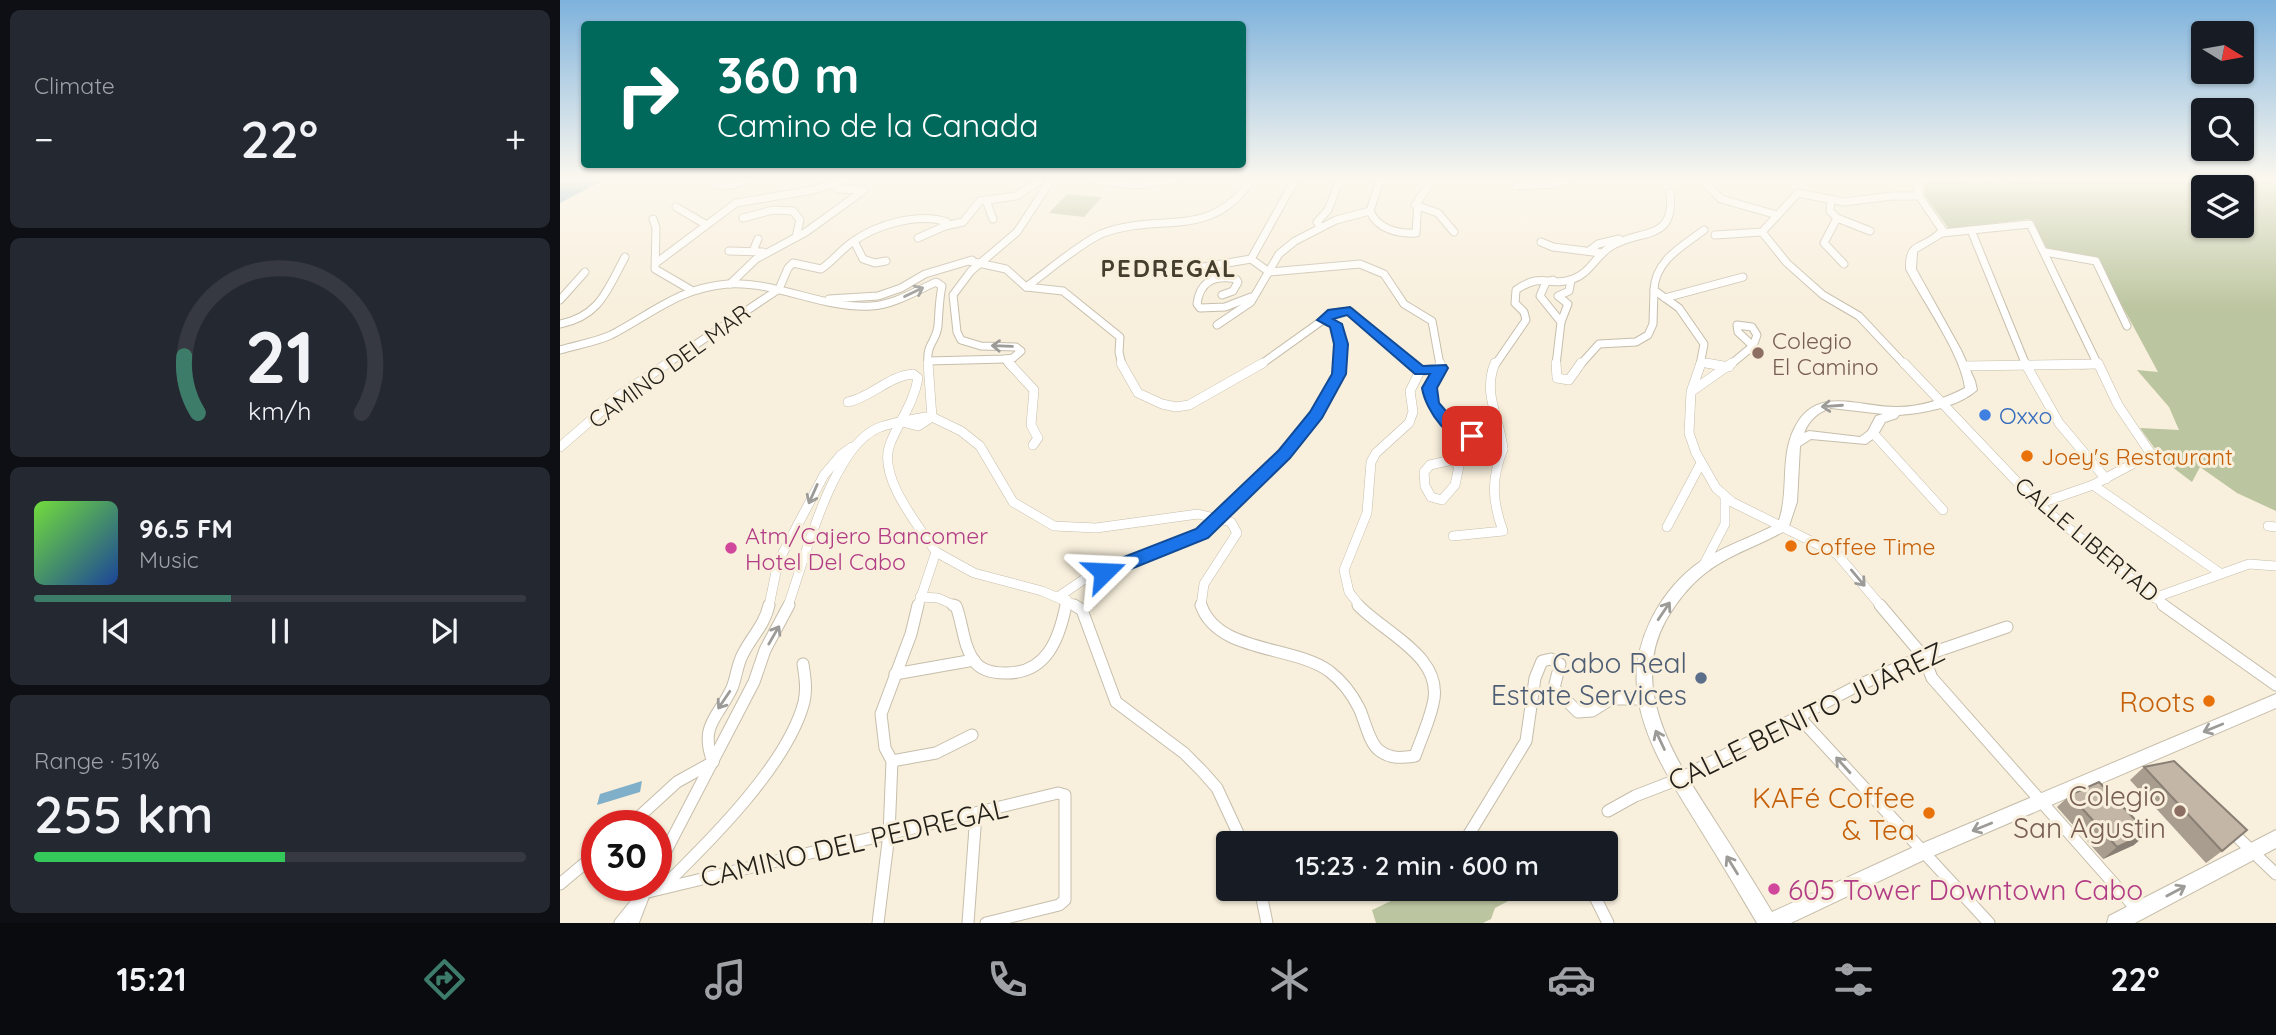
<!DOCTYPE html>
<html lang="en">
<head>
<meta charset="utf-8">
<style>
	body { margin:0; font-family:Quicksand,sans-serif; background:#242831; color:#f1f3f6; height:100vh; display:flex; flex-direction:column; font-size:26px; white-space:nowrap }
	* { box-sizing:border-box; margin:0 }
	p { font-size:23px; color:#9ea1a6 }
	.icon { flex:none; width:38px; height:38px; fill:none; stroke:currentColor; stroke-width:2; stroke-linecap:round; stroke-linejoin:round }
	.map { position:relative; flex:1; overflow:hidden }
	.details { display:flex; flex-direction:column; gap:10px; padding:10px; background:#0d0f14; width:560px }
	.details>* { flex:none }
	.banner { position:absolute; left:21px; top:21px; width:665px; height:147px; border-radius:7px; box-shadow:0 2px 5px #0004; background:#00695c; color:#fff; overflow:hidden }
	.needle { width:46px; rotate:101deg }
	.buttons { position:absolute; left:1631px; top:21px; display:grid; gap:14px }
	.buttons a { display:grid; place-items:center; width:63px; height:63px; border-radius:7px; background:#171b24; box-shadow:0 2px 5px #0004; font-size:35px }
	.speed { position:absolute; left:21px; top:810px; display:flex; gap:14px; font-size:35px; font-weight:700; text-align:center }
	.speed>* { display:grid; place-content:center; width:91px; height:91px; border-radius:50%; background:#171b24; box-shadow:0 2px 5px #0004; line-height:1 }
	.speed .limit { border:10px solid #d22; background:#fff; color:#111 }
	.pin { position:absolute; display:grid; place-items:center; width:60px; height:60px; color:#fff; margin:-30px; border-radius:14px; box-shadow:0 4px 10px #0006 }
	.me { position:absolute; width:77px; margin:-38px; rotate:69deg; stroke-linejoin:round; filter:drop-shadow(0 0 5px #0008) }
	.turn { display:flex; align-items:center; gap:24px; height:147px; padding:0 21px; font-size:32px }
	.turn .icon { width:91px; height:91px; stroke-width:2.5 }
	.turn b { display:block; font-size:49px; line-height:60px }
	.big { font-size:52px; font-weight:600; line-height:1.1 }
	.details .card { flex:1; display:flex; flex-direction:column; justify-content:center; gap:10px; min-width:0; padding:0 24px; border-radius:10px; background:#242831 }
	.details .dial { align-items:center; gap:0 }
	.dial svg { height:182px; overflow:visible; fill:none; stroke:#363941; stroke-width:7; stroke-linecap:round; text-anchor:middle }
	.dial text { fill:#f1f3f6; stroke:none }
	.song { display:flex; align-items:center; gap:21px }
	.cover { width:84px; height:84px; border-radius:10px; background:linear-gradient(135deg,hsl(100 70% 55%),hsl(220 70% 35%)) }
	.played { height:7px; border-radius:4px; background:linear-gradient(90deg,#3d7c69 40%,#363941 40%) }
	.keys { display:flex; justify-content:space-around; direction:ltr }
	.heat { display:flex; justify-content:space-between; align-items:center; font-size:38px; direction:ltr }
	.charge { height:10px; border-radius:5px; background:linear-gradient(90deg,#34c759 51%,#363941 0) }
	.trip { position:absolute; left:656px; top:831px; width:402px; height:70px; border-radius:7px; background:#171b24; box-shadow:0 2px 5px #0004; font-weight:600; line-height:70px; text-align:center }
	.menu { display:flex; height:112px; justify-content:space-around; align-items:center; background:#090b0e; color:#9ea1a6 }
	.menu .icon { width:49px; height:49px }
	.menu .on { color:#3d7c69 }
	.menu b { font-size:32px; color:#f1f3f6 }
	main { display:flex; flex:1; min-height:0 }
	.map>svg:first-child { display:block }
</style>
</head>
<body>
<main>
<section class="details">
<div class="card"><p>Climate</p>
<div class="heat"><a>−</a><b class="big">22°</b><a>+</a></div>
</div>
<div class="card dial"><svg viewBox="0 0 100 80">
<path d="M14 69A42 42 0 1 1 86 69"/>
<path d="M14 69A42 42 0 0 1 8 44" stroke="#3d7c69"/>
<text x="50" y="56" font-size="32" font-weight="700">21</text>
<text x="50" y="72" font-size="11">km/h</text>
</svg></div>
<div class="card">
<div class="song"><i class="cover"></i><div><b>96.5 FM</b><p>Music</p></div></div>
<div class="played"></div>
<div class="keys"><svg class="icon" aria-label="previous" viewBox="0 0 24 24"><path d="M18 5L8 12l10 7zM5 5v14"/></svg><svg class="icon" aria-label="pause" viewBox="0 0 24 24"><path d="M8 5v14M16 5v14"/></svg><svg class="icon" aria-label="next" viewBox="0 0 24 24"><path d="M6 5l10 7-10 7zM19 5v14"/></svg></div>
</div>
<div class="card"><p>Range · 51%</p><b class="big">255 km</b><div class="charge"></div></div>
</section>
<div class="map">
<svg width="1716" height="923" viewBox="0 0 1716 923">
	<rect width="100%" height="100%" fill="#f8efdc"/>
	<g fill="#bbc59f" fill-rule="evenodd">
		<path d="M1365,180h36l20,5 3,-5 23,5 3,-5h266v331l-39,-18 -37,-26 -8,15 -29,-22 -23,-32 39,2 -10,-23 -32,-37 21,2 -61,-113 -50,-8 -18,-32 -80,10 -24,-33zM1643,187h39v39h-39z"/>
		<path d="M507,194l35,3 -18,20 -35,-4z"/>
		<path d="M856,889h91l5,10 -17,9 -4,11 -8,4h-107l-4,-13z"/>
	</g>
	<g fill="#80afc9">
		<path d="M0,180h44l-44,23z"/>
		<path d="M82,781l-2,11 -43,13 3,-11z"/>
	</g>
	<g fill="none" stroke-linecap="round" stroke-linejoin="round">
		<g stroke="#c6beab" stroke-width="9">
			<g id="street-far2">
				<path d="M534,180l41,5 39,-5"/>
				<path d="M735,180l-44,79 18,13 91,-8 24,10 20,30 28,17 8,44"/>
				<path d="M1142,180l19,19 56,16"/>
				<path d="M156,185h17l14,-5"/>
				<path d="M956,186l38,-2 12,-4"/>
				<path d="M426,200l7,19"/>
				<path d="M1271,200l-1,11 7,7 33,13"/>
				<path d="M855,205l23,8 16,19"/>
				<path d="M116,207l29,17"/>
				<path d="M810,211l10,-31"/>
				<path d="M183,218l30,-8 20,1 7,9 -4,17"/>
				<path d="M1277,218l-13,25 20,21"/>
				<path d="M93,219l3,9 -1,41 36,21"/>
				<path d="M385,226l18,-4 17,-21 36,-5 25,-16"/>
				<path d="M760,227l-3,-5 11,-12 12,-30"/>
				<path d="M1411,230l55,135"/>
				<path d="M1202,232l25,31 36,32 36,21 46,49"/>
				<path d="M1382,233l88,-9 68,141"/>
				<path d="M1155,235l47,-3 36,-39 46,9 48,-6h27"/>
				<path d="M294,241l9,18 12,4 11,-2"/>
				<path d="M981,242l12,5 48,6"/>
				<path d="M169,251l34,1"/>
				<path d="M193,251l5,-12"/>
				<path d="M1029,251l9,-7 21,-5"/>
				<path d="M1485,252l51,9 31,65"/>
				<path d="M409,261l37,8 20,18 37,4 57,46 -1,15 3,13"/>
				<path d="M96,263l80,-60 77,-13 32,-10"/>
				<path d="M614,272l77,-13"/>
				<path d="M993,280l-7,2 -6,14 21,26 -5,43"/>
				<path d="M170,284l26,-25 50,-27 58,-42 -26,-1 1,-7"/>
				<path d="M466,287c21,-15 53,-43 75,-53 57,-23 109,8 150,-54"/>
				<path d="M662,295l11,-4 5,-9 -2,-3c-22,-4 -36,2 -39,25l3,4 25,-1 26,-10"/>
				<path d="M1105,298l78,-21"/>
				<path d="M269,299l49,-3 23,-8 24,-14 47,-14"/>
				<path d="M0,300l25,-28"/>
				<path d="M1001,322l7,-18 -10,-8 11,-5 2,-11"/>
				<path d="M0,324c40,-8 47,-34 65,-67"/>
				<path d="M657,325l34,-23 28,-48 16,-13 41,-21 34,-9c7,18 28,23 46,22l2,-33 16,-20"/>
				<path d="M1177,325l15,2 5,8 -4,11 -15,-14z"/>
				<path d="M0,350c16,-5 36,-8 51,-15 42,-22 68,-47 117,-51 49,-3 94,25 143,22 22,-1 45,-15 65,-24l6,4c-3,14 -3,26 -4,40 -2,17 -12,16 -10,39"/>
				<path d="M445,359l5,6"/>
				<path d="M368,361l77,-2 8,-1 8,-7 -5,-4 -35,-1 -20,-6 -4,-8 -4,-37 18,-24 46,-39 34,-52"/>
				<path d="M1141,362l15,3"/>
				<path d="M105,365l114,-76 9,-21 5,-5 28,6c11,-7 19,-18 30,-26 24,-18 67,-31 96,-21l-2,4 -27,12"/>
				<path d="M700,365l63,-45"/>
				<path d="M780,365l1,-21 -5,-19 -13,-5 10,-7 17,-2 63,54"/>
				<path d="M935,365l31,-45 -2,-8 -9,-9 1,-13c27,-19 34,-2 57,-11 16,-5 23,-23 37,-32 29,-19 66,-4 60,-54"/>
				<path d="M1020,365l19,-21 37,-2 12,-7 5,-11 1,-34"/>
				<path d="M1140,365l4,-21 -25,-36 -25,-18c1,-30 29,-44 50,-60"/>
				<path d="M1170,365l23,-19"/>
				<path d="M1521,365l17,-1"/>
			</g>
		</g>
		<g stroke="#c6beab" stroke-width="10">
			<g id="street-far1">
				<path d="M368,363l4,54"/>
				<path d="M449,363l25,27 -3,35 7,13 -5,7"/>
				<path d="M561,363l17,30 24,11 14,3 13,-2 74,-42"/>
				<path d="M851,363l9,8"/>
				<path d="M880,363l1,5"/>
				<path d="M935,363c-13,31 5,55 8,86"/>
				<path d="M996,363l1,15 12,2 12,-17"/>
				<path d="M1141,363l-10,29 -2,41 7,20 20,35 16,14 105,52 44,52"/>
				<path d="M1146,363l23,4"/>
				<path d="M1344,363l134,141 128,102"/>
				<path d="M1465,363l34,60 47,56"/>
				<path d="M1404,366l134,-2"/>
				<path d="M881,368c-33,48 25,67 62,81 -12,30 -11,52 0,82l-50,5"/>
				<path d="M1132,391l40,-28"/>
				<path d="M288,402c24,-5 40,-26 65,-28l5,4c-4,25 -19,43 -28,66 -13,33 29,82 46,108"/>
				<path d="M342,422l16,4 14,-9"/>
				<path d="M892,428v32"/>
				<path d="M1313,433l70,77"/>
				<path d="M0,447l60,-52 48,-32"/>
				<path d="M892,460l7,6 -4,19 -13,15 -11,-3 -6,-11 -1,-14 6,-7z"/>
				<path d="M1533,485l127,88"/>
				<path d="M1478,504l55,-19 58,-31 -33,-49 -20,-42"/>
				<path d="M1708,526l8,1"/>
				<path d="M1107,527l34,-64"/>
				<path d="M376,552l38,21 68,18 35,15"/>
				<path d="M1143,566l22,-42v-27"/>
				<path d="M360,597l18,1 18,8"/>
				<path d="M498,597l25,-17 119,-47 23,-24 38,-31 54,-63 22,-41 1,-11"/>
				<path d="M1594,598l95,-34 27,2"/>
				<path d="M209,606l9,-44 46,-87 17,-20 11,-8"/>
				<path d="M228,606c16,-45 44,-159 90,-178 14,-6 32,-8 47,-11h7l29,14 19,15 33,56 41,24 42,2 102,-14 33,8 6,11 -33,51 -3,22"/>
				<path d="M358,606l18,-54"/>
				<path d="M506,606l1,-6"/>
				<path d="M800,606l-11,-14 -5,-22 23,-57 4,-51 5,-9 33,-30 4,-11 -3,-21 10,-20 21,-3"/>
			</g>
		</g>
		<g stroke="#c6beab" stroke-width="13">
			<g id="street">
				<path d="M393,605l3,1c7,18 7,41 19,56 7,9 19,11 30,11 41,1 54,-33 61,-68"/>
				<path d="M514,605l8,5 34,92 68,51 18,18 15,17 26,56"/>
				<path d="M641,605c16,48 92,40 128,66 13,10 23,23 30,37 6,12 10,36 21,43 11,8 21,7 35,5 6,-17 14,-34 18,-52 12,-47 -49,-71 -75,-99"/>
				<path d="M1320,605l43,51 9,22 206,233"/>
				<path d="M1603,605l113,80"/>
				<path d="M335,674l79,-14"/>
				<path d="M1239,717l190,206"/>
				<path d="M332,761l44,-8 36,-18"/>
				<path d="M153,762c-14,-37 5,-44 19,-74 5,-12 5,-25 12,-36 9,-17 21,-28 25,-47"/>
				<path d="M1048,811l27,-15 44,-17 174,-91 70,-32 84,-29"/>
				<path d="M69,826l48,-44 36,-20"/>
				<path d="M1670,830l46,44"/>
				<path d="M903,844l63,-103 9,-63 7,-17 9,-2 9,5 -6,24 24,24 14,-1 19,-12h34"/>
				<path d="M96,870l98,-188 11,-32 24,-45"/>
				<path d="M0,884l37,-31"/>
				<path d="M104,886c46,-45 124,-122 140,-184 3,-13 1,-25 -1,-38"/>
				<path d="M700,889l7,34"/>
				<path d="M84,893l414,-100 7,2v105l-6,5 -73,18"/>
				<path d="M1034,895l14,28"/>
				<path d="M60,923l21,-26"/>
				<path d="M73,923l13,-34"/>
				<path d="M318,923l11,-89 3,-73 -7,-13 -4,-34 30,-80 7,-29"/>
				<path d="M408,923l8,-109"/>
			</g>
		</g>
		<g stroke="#c6beab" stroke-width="2">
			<g id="secondary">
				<path d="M1354,180h8l1,16 24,34 -5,7 -25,15 -1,17 45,81 14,31 2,9c-19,17 -53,23 -78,25l-2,3 -12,4 -8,14 -11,8 -55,-5 -11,7 -3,56 -9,27c-28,17 -60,25 -85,46 -15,12 -27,28 -37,45 -39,70 12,143 49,201 20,31 39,61 57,91l144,-66 360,-152v14l-348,150 -137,65h-34c-18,-30 -36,-61 -55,-91 -26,-43 -61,-92 -65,-144 -4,-45 21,-93 56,-121 25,-20 57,-28 85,-44 12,-31 1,-66 17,-96 22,-43 66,-19 103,-20 23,0 46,-8 67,-19 -4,-34 -42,-86 -59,-119 -1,-31 16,-22 32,-39l-23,-34zM1271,408l52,6 -7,2 -8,15 -8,6 -51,-6 -5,2c5,-13 14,-21 27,-25z"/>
				<path d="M1716,830v18l-141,75h-28l2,-7z"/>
			</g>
		</g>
		<use href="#street-far2" stroke="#fff" stroke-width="7"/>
		<use href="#street-far1" stroke="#fff" stroke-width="9"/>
		<use href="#street" stroke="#fff" stroke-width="11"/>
		<use href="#secondary" fill="#fff" fill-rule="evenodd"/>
	</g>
	<g fill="#a99d8f">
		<path d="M1584,767l78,84 -16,12 -76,-83z"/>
		<path d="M1510,795l64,50 -31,14 -46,-52z"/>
	</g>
	<path fill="#897f74" d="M1588,833l-14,12 -31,14 14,-12z"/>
	<g fill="#c4b6a6" stroke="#897f74" stroke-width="2">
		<path d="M1614,761l73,69 -25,21 -78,-84z"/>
		<path d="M1539,782l49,51 -31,14 -47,-52z"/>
	</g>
	<defs><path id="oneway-shaft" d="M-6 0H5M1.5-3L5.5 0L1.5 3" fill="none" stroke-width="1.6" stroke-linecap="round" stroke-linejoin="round" transform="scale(1.75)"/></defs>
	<g stroke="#9c9b98">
		<use href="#oneway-shaft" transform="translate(354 292) rotate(-26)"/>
		<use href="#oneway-shaft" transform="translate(442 346) rotate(-178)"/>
		<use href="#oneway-shaft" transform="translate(1272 406) rotate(176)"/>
		<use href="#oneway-shaft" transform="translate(253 494) rotate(114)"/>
		<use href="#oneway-shaft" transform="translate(1298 578) rotate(50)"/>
		<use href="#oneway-shaft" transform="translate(1104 611) rotate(-56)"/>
		<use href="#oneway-shaft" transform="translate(214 635) rotate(-60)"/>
		<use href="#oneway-shaft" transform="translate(164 700) rotate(124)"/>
		<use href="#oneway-shaft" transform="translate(1653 728) rotate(158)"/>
		<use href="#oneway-shaft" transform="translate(1100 740) rotate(-115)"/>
		<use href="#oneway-shaft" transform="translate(1283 765) rotate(-132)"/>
		<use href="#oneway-shaft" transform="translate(1422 827) rotate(158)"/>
		<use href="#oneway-shaft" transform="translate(1172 865) rotate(-122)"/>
		<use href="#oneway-shaft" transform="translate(1616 891) rotate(-28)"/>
	</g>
	<linearGradient id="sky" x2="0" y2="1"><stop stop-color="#7eb2dc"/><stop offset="0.58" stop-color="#fcf8ef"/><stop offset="1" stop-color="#fcf8ef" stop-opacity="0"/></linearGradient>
	<rect width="1716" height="309" fill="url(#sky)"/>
	<path fill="#1a73e8" stroke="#114b97" stroke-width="2" d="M790,307l73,59 23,-1 2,3 -11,20 2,15 19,22 21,11 -2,4c-27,7 -51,-29 -55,-52l8,-14h-15l-68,-59 -14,4 9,5 6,20 -2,30 -24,44 -32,40 -82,80 -97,39h-13l-3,-5 3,-5 98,-38 83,-79 31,-38 22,-38 2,-30 -4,-17 -13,-7 11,-10z"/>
	<g fill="#8d6e63" stroke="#f8efdc" stroke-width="2.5">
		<circle cx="1198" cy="353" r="7"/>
		<circle cx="1620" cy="811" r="7"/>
	</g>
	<circle fill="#3f7fe0" stroke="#f8efdc" stroke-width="2.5" cx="1425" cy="415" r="7"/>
	<g fill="#e8710a" stroke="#f8efdc" stroke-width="2.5">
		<circle cx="1467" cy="456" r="7"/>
		<circle cx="1231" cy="546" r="7"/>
		<circle cx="1649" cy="701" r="7"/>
		<circle cx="1369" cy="813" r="7"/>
	</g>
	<g fill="#d1479c" stroke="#f8efdc" stroke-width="2.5">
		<circle cx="171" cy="548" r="7"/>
		<circle cx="1214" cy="889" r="7"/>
	</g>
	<circle fill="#5c6f8a" stroke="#f8efdc" stroke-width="2.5" cx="1141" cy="678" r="7"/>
	<g text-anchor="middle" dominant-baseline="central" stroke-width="6" stroke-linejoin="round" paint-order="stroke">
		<g font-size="23" fill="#785e54" stroke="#f8efdc" text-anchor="start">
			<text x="1212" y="340">Colegio<tspan x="1212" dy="26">El Camino</tspan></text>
		</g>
		<g font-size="23" fill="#24211a" stroke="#f8efdc">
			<text transform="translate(109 366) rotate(-36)">CAMINO DEL MAR</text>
			<text transform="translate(1527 539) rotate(40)">CALLE LIBERTAD</text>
		</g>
		<g font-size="23" fill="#366cbe" stroke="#f8efdc" text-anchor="start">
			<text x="1439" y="415">Oxxo</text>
		</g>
		<g font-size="23" fill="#c56008" stroke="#f8efdc" text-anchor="start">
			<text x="1481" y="456">Joey's Restaurant</text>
			<text x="1245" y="546">Coffee Time</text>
		</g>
		<g font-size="23" fill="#b23c85" stroke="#f8efdc" text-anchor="start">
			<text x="185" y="535">Atm/Cajero Bancomer<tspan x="185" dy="26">Hotel Del Cabo</tspan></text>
		</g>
		<g font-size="24" font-weight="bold" letter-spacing="2" fill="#453e2e" stroke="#f8efdc">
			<text x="609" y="268">PEDREGAL</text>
		</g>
		<g font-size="28" fill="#4e5e75" stroke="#f8efdc" text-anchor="end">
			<text x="1127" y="662">Cabo Real<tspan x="1127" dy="32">Estate Services</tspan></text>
		</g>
		<g font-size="28" fill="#c56008" stroke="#f8efdc" text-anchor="end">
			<text x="1635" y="701">Roots</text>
			<text x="1355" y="797">KAFé Coffee<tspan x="1355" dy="32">&amp; Tea</tspan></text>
		</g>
		<g font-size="28" fill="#24211a" stroke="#f8efdc">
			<text transform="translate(1246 716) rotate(-26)">CALLE BENITO JUÁREZ</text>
			<text transform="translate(294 842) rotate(-13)">CAMINO DEL PEDREGAL</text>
		</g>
		<g font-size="28" fill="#785e54" stroke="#f8efdc" text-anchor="end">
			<text x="1606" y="795">Colegio<tspan x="1606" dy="32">San Agustin</tspan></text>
		</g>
		<g font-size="28" fill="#b23c85" stroke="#f8efdc" text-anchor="start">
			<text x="1228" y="889">605 Tower Downtown Cabo</text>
		</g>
	</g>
</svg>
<div class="buttons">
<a><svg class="needle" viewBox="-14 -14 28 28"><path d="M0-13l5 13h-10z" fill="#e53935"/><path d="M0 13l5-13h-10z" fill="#9ea1a6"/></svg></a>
<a><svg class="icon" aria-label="search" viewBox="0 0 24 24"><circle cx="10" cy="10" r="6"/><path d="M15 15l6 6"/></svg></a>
<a><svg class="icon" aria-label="layers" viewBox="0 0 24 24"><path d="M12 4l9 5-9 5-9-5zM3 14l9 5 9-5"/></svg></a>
</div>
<div class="speed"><div class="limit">30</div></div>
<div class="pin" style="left:912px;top:436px;background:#d93025"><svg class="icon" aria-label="arrive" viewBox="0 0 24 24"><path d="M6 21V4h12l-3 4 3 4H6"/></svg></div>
<svg class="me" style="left:544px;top:572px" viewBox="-20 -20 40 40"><path d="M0-17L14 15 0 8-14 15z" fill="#1a73e8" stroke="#fff" stroke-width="4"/></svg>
<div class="trip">15:23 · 2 min · 600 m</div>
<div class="banner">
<div class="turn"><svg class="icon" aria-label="right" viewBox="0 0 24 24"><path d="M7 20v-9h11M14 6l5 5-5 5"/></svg><div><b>360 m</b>Camino de la Canada</div></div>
</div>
</div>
</main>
<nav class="menu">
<b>15:21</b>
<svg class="icon on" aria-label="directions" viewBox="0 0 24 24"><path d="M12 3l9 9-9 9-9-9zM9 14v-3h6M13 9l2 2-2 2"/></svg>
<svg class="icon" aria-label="music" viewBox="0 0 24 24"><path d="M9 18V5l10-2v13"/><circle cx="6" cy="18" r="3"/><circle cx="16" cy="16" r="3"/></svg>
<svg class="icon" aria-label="phone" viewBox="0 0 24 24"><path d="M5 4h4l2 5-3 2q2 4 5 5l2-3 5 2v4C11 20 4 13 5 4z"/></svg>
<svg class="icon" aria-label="climate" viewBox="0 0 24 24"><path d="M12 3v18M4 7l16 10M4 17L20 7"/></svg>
<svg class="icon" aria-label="car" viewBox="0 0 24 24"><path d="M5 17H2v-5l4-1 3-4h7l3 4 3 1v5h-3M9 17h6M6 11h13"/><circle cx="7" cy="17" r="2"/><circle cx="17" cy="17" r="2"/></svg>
<svg class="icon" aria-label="filters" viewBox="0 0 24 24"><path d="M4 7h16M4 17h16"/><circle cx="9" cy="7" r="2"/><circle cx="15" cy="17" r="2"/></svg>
<b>22°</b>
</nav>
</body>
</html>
